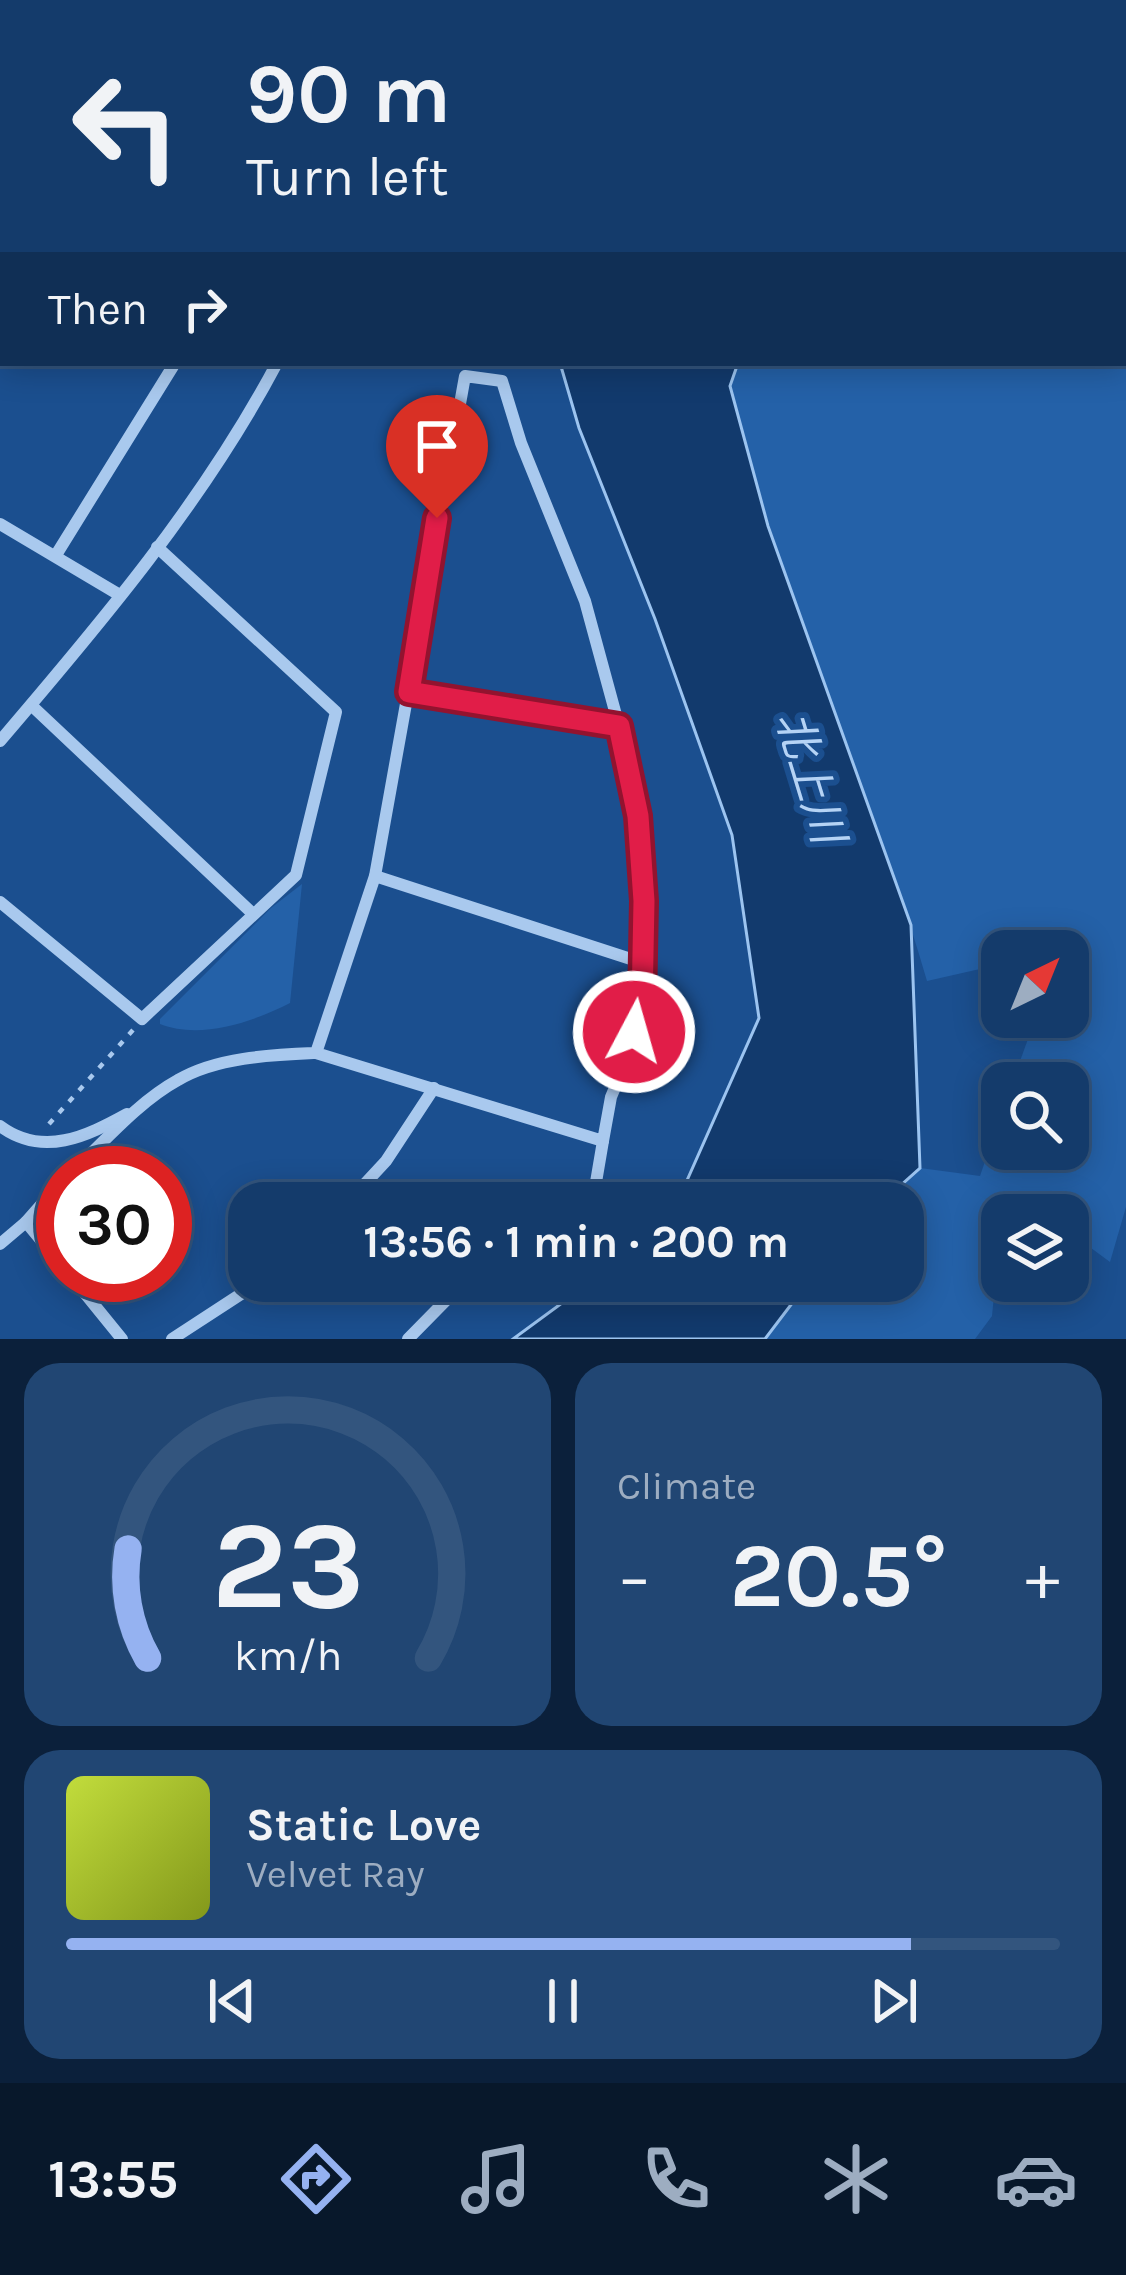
<!DOCTYPE html>
<html lang="en">
<head>
<meta charset="utf-8">
<style>
	body { margin:0; font-family:Karla,"Noto Sans JP",sans-serif; background:#214673; color:#f1f3f6; height:100vh; display:flex; flex-direction:column; font-size:45px; white-space:nowrap }
	* { box-sizing:border-box; margin:0 }
	p { font-size:39px; color:#9dadc1 }
	.icon { flex:none; width:66px; height:66px; fill:none; stroke:currentColor; stroke-width:2; stroke-linecap:round; stroke-linejoin:round }
	.map { position:relative; height:1339px; overflow:hidden }
	.sheet { display:flex; flex-direction:column; gap:24px; padding:24px; background:#0b203b; flex:1 }
	.sheet>* { flex:none }
	.hud { position:absolute; left:0px; top:0px; width:1128px; height:366px; box-shadow:0 6px 30px #0003,0 0 0 3px #33557e; background:#143b6b; color:#f1f3f6; overflow:hidden }
	.needle { width:78px; rotate:43deg }
	.fabs { position:absolute; left:981px; top:930px; display:grid; gap:24px }
	.fabs a { display:grid; place-items:center; width:108px; height:108px; border-radius:24px; background:#143b6b; box-shadow:0 6px 30px #0003,0 0 0 3px #33557e; font-size:60px }
	.speed { position:absolute; left:36px; top:1146px; display:flex; gap:24px; font-size:60px; font-weight:700; text-align:center }
	.speed>* { display:grid; place-content:center; width:156px; height:156px; border-radius:50%; background:#143b6b; box-shadow:0 6px 30px #0003,0 0 0 3px #33557e; line-height:1 }
	.speed .limit { border:18px solid #d22; background:#fff; color:#111 }
	.pin { position:absolute; display:grid; place-items:center; width:102px; height:102px; color:#fff; margin:-123px -51px; border-radius:50% 50% 50% 0; rotate:-45deg; box-shadow:0 0 12px #0007 }
	.pin .icon { rotate:45deg }
	.me { position:absolute; width:132px; margin:-66px; rotate:6deg; stroke-linejoin:round; filter:drop-shadow(0 0 9px #0008) }
	.turn { display:flex; align-items:center; gap:42px; height:252px; padding:0 48px; font-size:54px }
	.turn .icon { width:156px; height:156px; stroke-width:2.5 }
	.turn b { display:block; font-size:84px; line-height:102px }
	.then { display:flex; align-items:center; height:114px; padding:0 48px; background:#0003; gap:24px; font-size:45px }
	.big { font-size:90px; font-weight:700; line-height:1.1 }
	.sheet .tile { flex:1; display:flex; flex-direction:column; justify-content:center; gap:18px; min-width:0; padding:0 42px; border-radius:36px; background:#214673 }
	.sheet .dial { align-items:center; gap:0 }
	.dial svg { height:312px; overflow:visible; fill:none; stroke:#33557e; stroke-width:7; stroke-linecap:round; text-anchor:middle }
	.dial text { fill:#f1f3f6; stroke:none }
	.song { display:flex; align-items:center; gap:36px }
	.cover { width:144px; height:144px; border-radius:18px; background:linear-gradient(135deg,hsl(70 70% 55%),hsl(70 70% 35%)) }
	.played { height:12px; border-radius:6px; background:linear-gradient(90deg,#95b2f1 85%,#33557e 85%) }
	.keys { display:flex; justify-content:space-around; direction:ltr }
	.heat { display:flex; justify-content:space-between; align-items:center; font-size:66px; direction:ltr }
	.sheet .tiles { flex:1; display:grid; gap:24px; grid-template-columns:1fr 1fr }
	.tile:last-child { grid-column:span 2 }
	.trip { position:absolute; left:228px; top:1182px; width:696px; height:120px; border-radius:36px; background:#143b6b; box-shadow:0 6px 30px #0003,0 0 0 3px #33557e; font-weight:700; line-height:120px; text-align:center }
	.tabs { display:flex; height:192px; justify-content:space-around; align-items:center; background:#08182b; color:#9dadc1 }
	.tabs .icon { width:84px; height:84px }
	.tabs .on { color:#95b2f1 }
	.tabs b { font-size:54px; color:#f1f3f6 }
	.map>svg:first-child { display:block }
</style>
</head>
<body>
<div class="map">
<svg width="1126" height="1339" viewBox="0 0 1126 1339">
	<rect width="100%" height="100%" fill="#1b4f8f"/>
	<g fill="#2461a8">
		<path d="M637,0h416l2,3h-418z"/>
		<path d="M1126,88v1119l-16,55 -42,-31v-16h-66l-10,101 -17,23h-210l44,-58h94v-78h-22l39,-35 60,8 22,-64v37h66v-66h-56l24,-66h32v-66h-66v13l-75,17c-58,-201 -149,-392 -197,-595l8,-23h387z"/>
		<path d="M302,884l-12,119c-37,19 -90,37 -130,21v-5l111,-111z"/>
	</g>
	<g fill="#123a6d" stroke="#9cc4f0" stroke-width="3">
		<path d="M560,363h178l-8,23 38,140 143,399 9,243 -39,35h-204l82,-185 -27,-183 -77,-216 -76,-191z"/>
		<path d="M592,1281h217l-44,58h-252z"/>
	</g>
	<g fill="none" stroke-linecap="round" stroke-linejoin="round">
		<path stroke="#a9c9ee" stroke-width="4.5" stroke-dasharray="6 9" stroke-linecap="butt" d="M49,1124l84,-94"/>
		<g stroke="#a9c9ee" stroke-width="12">
			<path d="M57,0l1,3"/>
			<path d="M394,3l1,-3"/>
			<path d="M0,207l3,-2"/>
			<path d="M0,524l118,70"/>
			<path d="M56,555l119,-192"/>
			<path d="M409,692l210,34"/>
			<path d="M31,705l221,208"/>
			<path d="M0,741c101,-118 204,-240 277,-378"/>
			<path d="M375,876l265,86"/>
			<path d="M0,902l142,117 154,-144 40,-163 -179,-165"/>
			<path d="M0,1126c43,32 87,10 127,-12"/>
			<path d="M71,1173c33,-31 67,-71 107,-93 39,-23 93,-25 138,-27l287,88 8,-44 16,-38 15,-54 2,-104 -7,-85 -18,-90 -34,-125 -64,-158 -19,-62 -37,-5 -90,500 -59,177"/>
			<path d="M347,1203l39,-42 48,-73"/>
			<path d="M579,1203l15,-9 9,-53"/>
			<path d="M26,1222l37,45"/>
			<path d="M0,1244l26,-22 37,-42"/>
			<path d="M70,1275l52,64"/>
			<path d="M172,1339l89,-58"/>
			<path d="M408,1339l57,-58"/>
		</g>
	</g>
	<g fill="none" stroke-linecap="round" stroke-linejoin="round">
		<g stroke="#92132f" stroke-width="30">
			<path id="route" d="M437,518l-28,174 210,34 19,90 6,85 -2,104 -8,27"/>
		</g>
		<use href="#route" stroke="#e11d48" stroke-width="21"/>
	</g>
	<g text-anchor="middle" dominant-baseline="central" stroke-width="12" stroke-linejoin="round" paint-order="stroke">
		<g font-size="45" font-style="italic" fill="#b5d3f5" stroke="#1b4f8f">
			<text transform="translate(810 777) rotate(73)">北上川</text>
		</g>
	</g>
</svg>
<div class="fabs">
<a><svg class="needle" viewBox="-14 -14 28 28"><path d="M0-13l5 13h-10z" fill="#e53935"/><path d="M0 13l5-13h-10z" fill="#9dadc1"/></svg></a>
<a><svg class="icon" aria-label="search" viewBox="0 0 24 24"><circle cx="10" cy="10" r="6"/><path d="M15 15l6 6"/></svg></a>
<a><svg class="icon" aria-label="layers" viewBox="0 0 24 24"><path d="M12 4l9 5-9 5-9-5zM3 14l9 5 9-5"/></svg></a>
</div>
<div class="speed"><div class="limit">30</div></div>
<div class="pin" style="left:437px;top:518px;background:#d93025"><svg class="icon" aria-label="arrive" viewBox="0 0 24 24"><path d="M6 21V4h12l-3 4 3 4H6"/></svg></div>
<svg class="me" style="left:634px;top:1032px" viewBox="-20 -20 40 40"><circle r="17" fill="#e11d48" stroke="#fff" stroke-width="3"/><path d="M0-11L8 9 0 5-8 9z" fill="#fff"/></svg>
<div class="trip">13:56 · 1 min · 200 m</div>
<div class="hud">
<div class="turn"><svg class="icon" aria-label="left" viewBox="0 0 24 24"><path d="M17 20v-9H6M10 6l-5 5 5 5"/></svg><div><b>90 m</b>Turn left</div></div>
<div class="then">Then<svg class="icon" aria-label="right" viewBox="0 0 24 24"><path d="M7 20v-9h11M14 6l5 5-5 5"/></svg></div>
</div>
</div>
<section class="sheet">
<div class="tiles">
<div class="tile dial"><svg viewBox="0 0 100 80">
<path d="M14 69A42 42 0 1 1 86 69"/>
<path d="M14 69A42 42 0 0 1 9 41" stroke="#95b2f1"/>
<text x="50" y="56" font-size="32" font-weight="700">23</text>
<text x="50" y="72" font-size="11">km/h</text>
</svg></div>
<div class="tile"><p>Climate</p>
<div class="heat"><a>−</a><b class="big">20.5°</b><a>+</a></div>
</div>
<div class="tile">
<div class="song"><i class="cover"></i><div><b>Static Love</b><p>Velvet Ray</p></div></div>
<div class="played"></div>
<div class="keys"><svg class="icon" aria-label="previous" viewBox="0 0 24 24"><path d="M18 5L8 12l10 7zM5 5v14"/></svg><svg class="icon" aria-label="pause" viewBox="0 0 24 24"><path d="M8 5v14M16 5v14"/></svg><svg class="icon" aria-label="next" viewBox="0 0 24 24"><path d="M6 5l10 7-10 7zM19 5v14"/></svg></div>
</div>
</div>
</section>
<nav class="tabs">
<b>13:55</b>
<svg class="icon on" aria-label="directions" viewBox="0 0 24 24"><path d="M12 3l9 9-9 9-9-9zM9 14v-3h6M13 9l2 2-2 2"/></svg>
<svg class="icon" aria-label="music" viewBox="0 0 24 24"><path d="M9 18V5l10-2v13"/><circle cx="6" cy="18" r="3"/><circle cx="16" cy="16" r="3"/></svg>
<svg class="icon" aria-label="phone" viewBox="0 0 24 24"><path d="M5 4h4l2 5-3 2q2 4 5 5l2-3 5 2v4C11 20 4 13 5 4z"/></svg>
<svg class="icon" aria-label="climate" viewBox="0 0 24 24"><path d="M12 3v18M4 7l16 10M4 17L20 7"/></svg>
<svg class="icon" aria-label="car" viewBox="0 0 24 24"><path d="M5 17H2v-5l4-1 3-4h7l3 4 3 1v5h-3M9 17h6M6 11h13"/><circle cx="7" cy="17" r="2"/><circle cx="17" cy="17" r="2"/></svg>
</nav>
</body>
</html>
